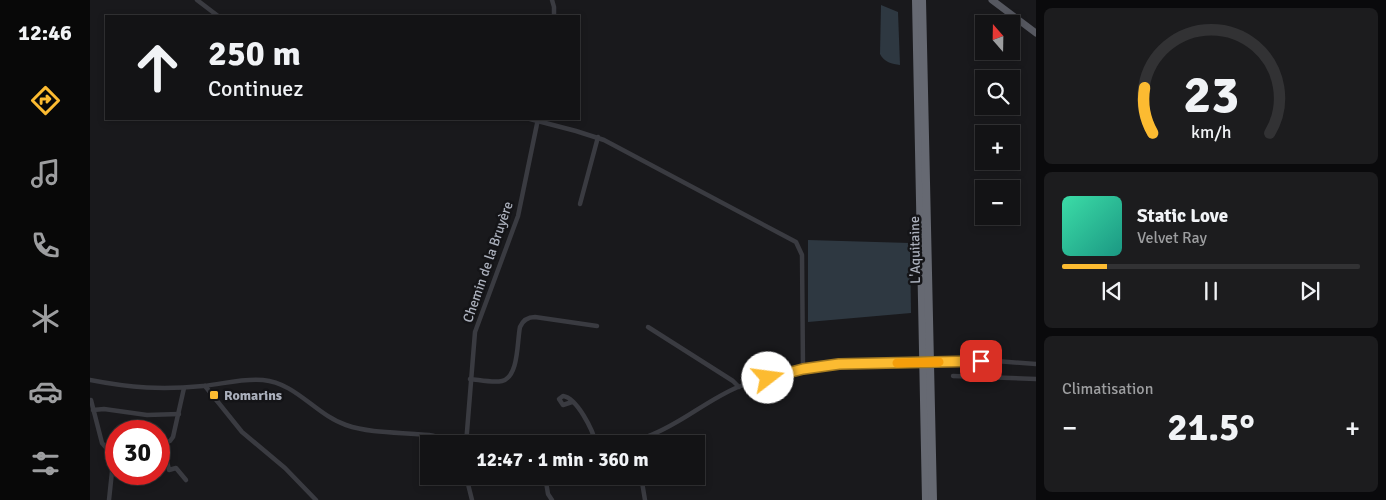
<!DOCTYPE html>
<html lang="fr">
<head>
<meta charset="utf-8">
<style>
	body { margin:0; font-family:Signika,sans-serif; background:#1c1c1e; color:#f1f3f6; height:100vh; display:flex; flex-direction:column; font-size:19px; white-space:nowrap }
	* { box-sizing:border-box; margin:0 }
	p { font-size:16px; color:#9d9ea0 }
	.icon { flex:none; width:28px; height:28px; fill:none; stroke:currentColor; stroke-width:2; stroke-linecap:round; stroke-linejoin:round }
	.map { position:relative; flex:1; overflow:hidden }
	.sheet { display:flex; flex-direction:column; gap:8px; padding:8px; background:#0a0a0c; width:350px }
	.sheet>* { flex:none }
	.banner { position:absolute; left:15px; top:15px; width:475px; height:105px; border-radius:0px; box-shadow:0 2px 8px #0003,0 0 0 1px #323234; background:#131315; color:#f1f3f6; overflow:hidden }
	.needle { width:32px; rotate:340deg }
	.tools { position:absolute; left:885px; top:15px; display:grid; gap:10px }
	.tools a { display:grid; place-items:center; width:45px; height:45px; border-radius:0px; background:#131315; box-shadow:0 2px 8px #0003,0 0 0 1px #323234; font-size:25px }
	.speed { position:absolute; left:15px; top:420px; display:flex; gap:10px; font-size:25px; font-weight:700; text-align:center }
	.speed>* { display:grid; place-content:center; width:65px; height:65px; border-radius:50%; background:#131315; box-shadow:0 2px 8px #0003,0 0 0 1px #323234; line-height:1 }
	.speed .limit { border:8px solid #d22; background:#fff; color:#111 }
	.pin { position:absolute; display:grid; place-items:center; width:42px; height:42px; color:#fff; margin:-21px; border-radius:10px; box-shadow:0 2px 8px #0006 }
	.me { position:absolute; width:55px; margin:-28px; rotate:75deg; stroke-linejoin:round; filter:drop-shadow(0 0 4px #0008) }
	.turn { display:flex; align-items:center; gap:18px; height:105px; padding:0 20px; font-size:22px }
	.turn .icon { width:65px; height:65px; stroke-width:2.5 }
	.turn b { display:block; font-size:35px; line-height:42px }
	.big { font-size:38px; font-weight:700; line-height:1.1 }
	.sheet .card { flex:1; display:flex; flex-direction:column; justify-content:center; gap:8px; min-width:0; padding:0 18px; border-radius:8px; background:#1c1c1e }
	.sheet .dial { align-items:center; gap:0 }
	.dial svg { height:130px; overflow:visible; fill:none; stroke:#323234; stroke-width:7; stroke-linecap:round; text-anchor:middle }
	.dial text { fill:#f1f3f6; stroke:none }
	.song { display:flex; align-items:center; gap:15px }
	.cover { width:60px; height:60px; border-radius:8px; background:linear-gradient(135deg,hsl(160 70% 55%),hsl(170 70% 35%)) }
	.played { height:5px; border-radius:2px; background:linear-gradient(90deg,#fcbb31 15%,#323234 15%) }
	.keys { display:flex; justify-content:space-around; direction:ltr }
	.heat { display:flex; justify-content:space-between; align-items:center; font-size:28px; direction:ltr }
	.trip { position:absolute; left:330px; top:435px; width:285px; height:50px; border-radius:0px; background:#131315; box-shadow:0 2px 8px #0003,0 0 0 1px #323234; font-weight:700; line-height:50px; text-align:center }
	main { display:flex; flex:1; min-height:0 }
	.dock { display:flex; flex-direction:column; width:90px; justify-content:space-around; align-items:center; background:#080808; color:#9d9ea0 }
	.dock .icon { width:35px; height:35px }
	.dock .active { color:#fcbb31 }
	.dock b { font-size:22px; color:#f1f3f6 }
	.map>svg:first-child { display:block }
</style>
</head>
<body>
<main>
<nav class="dock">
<b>12:46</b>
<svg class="icon active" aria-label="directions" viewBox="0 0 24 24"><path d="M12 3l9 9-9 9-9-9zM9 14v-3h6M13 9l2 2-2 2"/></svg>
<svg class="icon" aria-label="music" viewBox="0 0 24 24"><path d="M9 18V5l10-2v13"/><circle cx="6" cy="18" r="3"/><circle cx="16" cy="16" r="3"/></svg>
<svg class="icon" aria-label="phone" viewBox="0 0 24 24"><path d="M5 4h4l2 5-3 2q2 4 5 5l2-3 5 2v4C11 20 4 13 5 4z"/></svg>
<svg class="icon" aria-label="climate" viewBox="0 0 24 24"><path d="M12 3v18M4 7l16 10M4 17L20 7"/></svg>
<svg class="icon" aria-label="car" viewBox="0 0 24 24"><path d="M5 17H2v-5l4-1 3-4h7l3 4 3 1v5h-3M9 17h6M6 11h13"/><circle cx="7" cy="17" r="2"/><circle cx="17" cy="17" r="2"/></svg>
<svg class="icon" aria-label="filters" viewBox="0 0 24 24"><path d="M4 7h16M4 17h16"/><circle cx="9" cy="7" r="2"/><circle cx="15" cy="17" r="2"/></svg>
</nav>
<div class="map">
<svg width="946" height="500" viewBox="0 0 946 500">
	<rect width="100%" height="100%" fill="#19191c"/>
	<g fill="#2e3841">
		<path d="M791,5l17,7 2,53c-8,-1 -16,-3 -20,-11z"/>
		<path d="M718,240l102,3 1,70 -103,9z"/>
	</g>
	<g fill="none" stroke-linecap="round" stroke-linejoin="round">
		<g stroke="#3a3b41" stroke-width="4.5">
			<path d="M107,0l21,16"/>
			<path d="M462,0l2,7v9"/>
			<path d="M440,119l46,12 28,9 192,102 6,13 1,114"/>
			<path d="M490,204l18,-67"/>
			<path d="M558,327l85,54 6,6"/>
			<path d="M850,362l56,-1 40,3"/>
			<path d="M863,376l83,3"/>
			<path d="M380,379c10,1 23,4 32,2 17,-4 15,-40 18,-54 3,-7 8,-10 15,-10l62,9"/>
			<path d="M0,380c41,8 72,10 113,6 20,-2 40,-8 60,-6 33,3 53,35 83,45 26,9 56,7 83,10 11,2 22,6 33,9"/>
			<path d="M115,386l37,46 43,36 31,32"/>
			<path d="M1,400l11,43 13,15"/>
			<path d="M482,402l-9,3 -4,-6 4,-3c14,2 30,34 33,48"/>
			<path d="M3,410l11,-1 43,6 32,-1"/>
			<path d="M73,444l6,26 7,-2 10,12"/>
			<path d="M376,444l9,-112 43,-116 20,-97"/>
			<path d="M528,444c11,-3 23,-4 33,-9 31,-12 56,-35 87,-48 58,-22 115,-23 177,-25"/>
			<path d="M69,445l11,-4 3,-4 11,-49"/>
			<path d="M376,476l6,24"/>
			<path d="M455,476l3,18 4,6"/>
			<path d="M551,476l4,24"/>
			<path d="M19,500l4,-38 3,-4"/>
		</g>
		<path stroke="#565860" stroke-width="7" d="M902,0l44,33"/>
		<g stroke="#666972" stroke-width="8">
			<path d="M826,0l10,500"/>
			<path d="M832,0l11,500"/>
		</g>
		<path stroke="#3a3b41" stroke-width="4.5" d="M825,362h25"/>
	</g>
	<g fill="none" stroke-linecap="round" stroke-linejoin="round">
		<g stroke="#a47a20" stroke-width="12">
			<path id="route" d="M678,378l35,-9 36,-5 142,-3"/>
		</g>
		<use href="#route" stroke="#fcbb31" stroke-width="9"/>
		<path stroke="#f59e0b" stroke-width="9" d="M807,363l42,-1"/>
	</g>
	<rect fill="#fcbb31" stroke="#141417" stroke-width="2" x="119" y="390" width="10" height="10" rx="2.5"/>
	<g text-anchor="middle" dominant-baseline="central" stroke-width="5" stroke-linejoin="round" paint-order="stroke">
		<g font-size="14" fill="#abb0bc" stroke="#141417">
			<text transform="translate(825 250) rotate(-91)">L'Aquitaine</text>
			<text transform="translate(398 262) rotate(-71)">Chemin de la Bruyère</text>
		</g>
		<g font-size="14" font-weight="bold" fill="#abb0bc" stroke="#141417" text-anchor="start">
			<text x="134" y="395">Romarins</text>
		</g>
	</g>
</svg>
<div class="tools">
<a><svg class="needle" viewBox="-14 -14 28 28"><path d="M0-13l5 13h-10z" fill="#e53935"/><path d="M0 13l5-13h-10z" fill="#9d9ea0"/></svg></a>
<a><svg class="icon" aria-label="search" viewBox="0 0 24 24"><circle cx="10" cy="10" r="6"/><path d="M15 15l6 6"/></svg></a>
<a>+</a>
<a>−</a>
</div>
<div class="speed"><div class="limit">30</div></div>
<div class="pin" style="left:891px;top:361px;background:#d93025"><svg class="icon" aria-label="arrive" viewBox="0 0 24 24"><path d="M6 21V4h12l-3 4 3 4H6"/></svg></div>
<svg class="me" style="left:678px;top:378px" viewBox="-20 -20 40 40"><circle r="19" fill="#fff"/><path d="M0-13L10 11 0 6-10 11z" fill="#fcbb31"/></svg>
<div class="trip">12:47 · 1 min · 360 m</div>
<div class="banner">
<div class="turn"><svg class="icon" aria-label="ahead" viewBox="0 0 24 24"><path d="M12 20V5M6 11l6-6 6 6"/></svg><div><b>250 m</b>Continuez</div></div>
</div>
</div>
<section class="sheet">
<div class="card dial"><svg viewBox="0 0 100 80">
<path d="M14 69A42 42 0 1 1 86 69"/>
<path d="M14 69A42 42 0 0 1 9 41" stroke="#fcbb31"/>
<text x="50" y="56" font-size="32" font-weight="700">23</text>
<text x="50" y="72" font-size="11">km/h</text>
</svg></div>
<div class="card">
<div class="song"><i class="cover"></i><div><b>Static Love</b><p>Velvet Ray</p></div></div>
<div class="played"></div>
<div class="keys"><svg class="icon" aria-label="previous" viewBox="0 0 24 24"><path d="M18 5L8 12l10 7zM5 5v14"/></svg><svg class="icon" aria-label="pause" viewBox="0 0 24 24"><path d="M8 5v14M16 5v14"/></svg><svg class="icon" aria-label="next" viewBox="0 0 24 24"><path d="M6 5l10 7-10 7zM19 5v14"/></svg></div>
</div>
<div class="card"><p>Climatisation</p>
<div class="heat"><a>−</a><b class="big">21.5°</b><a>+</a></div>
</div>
</section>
</main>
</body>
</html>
